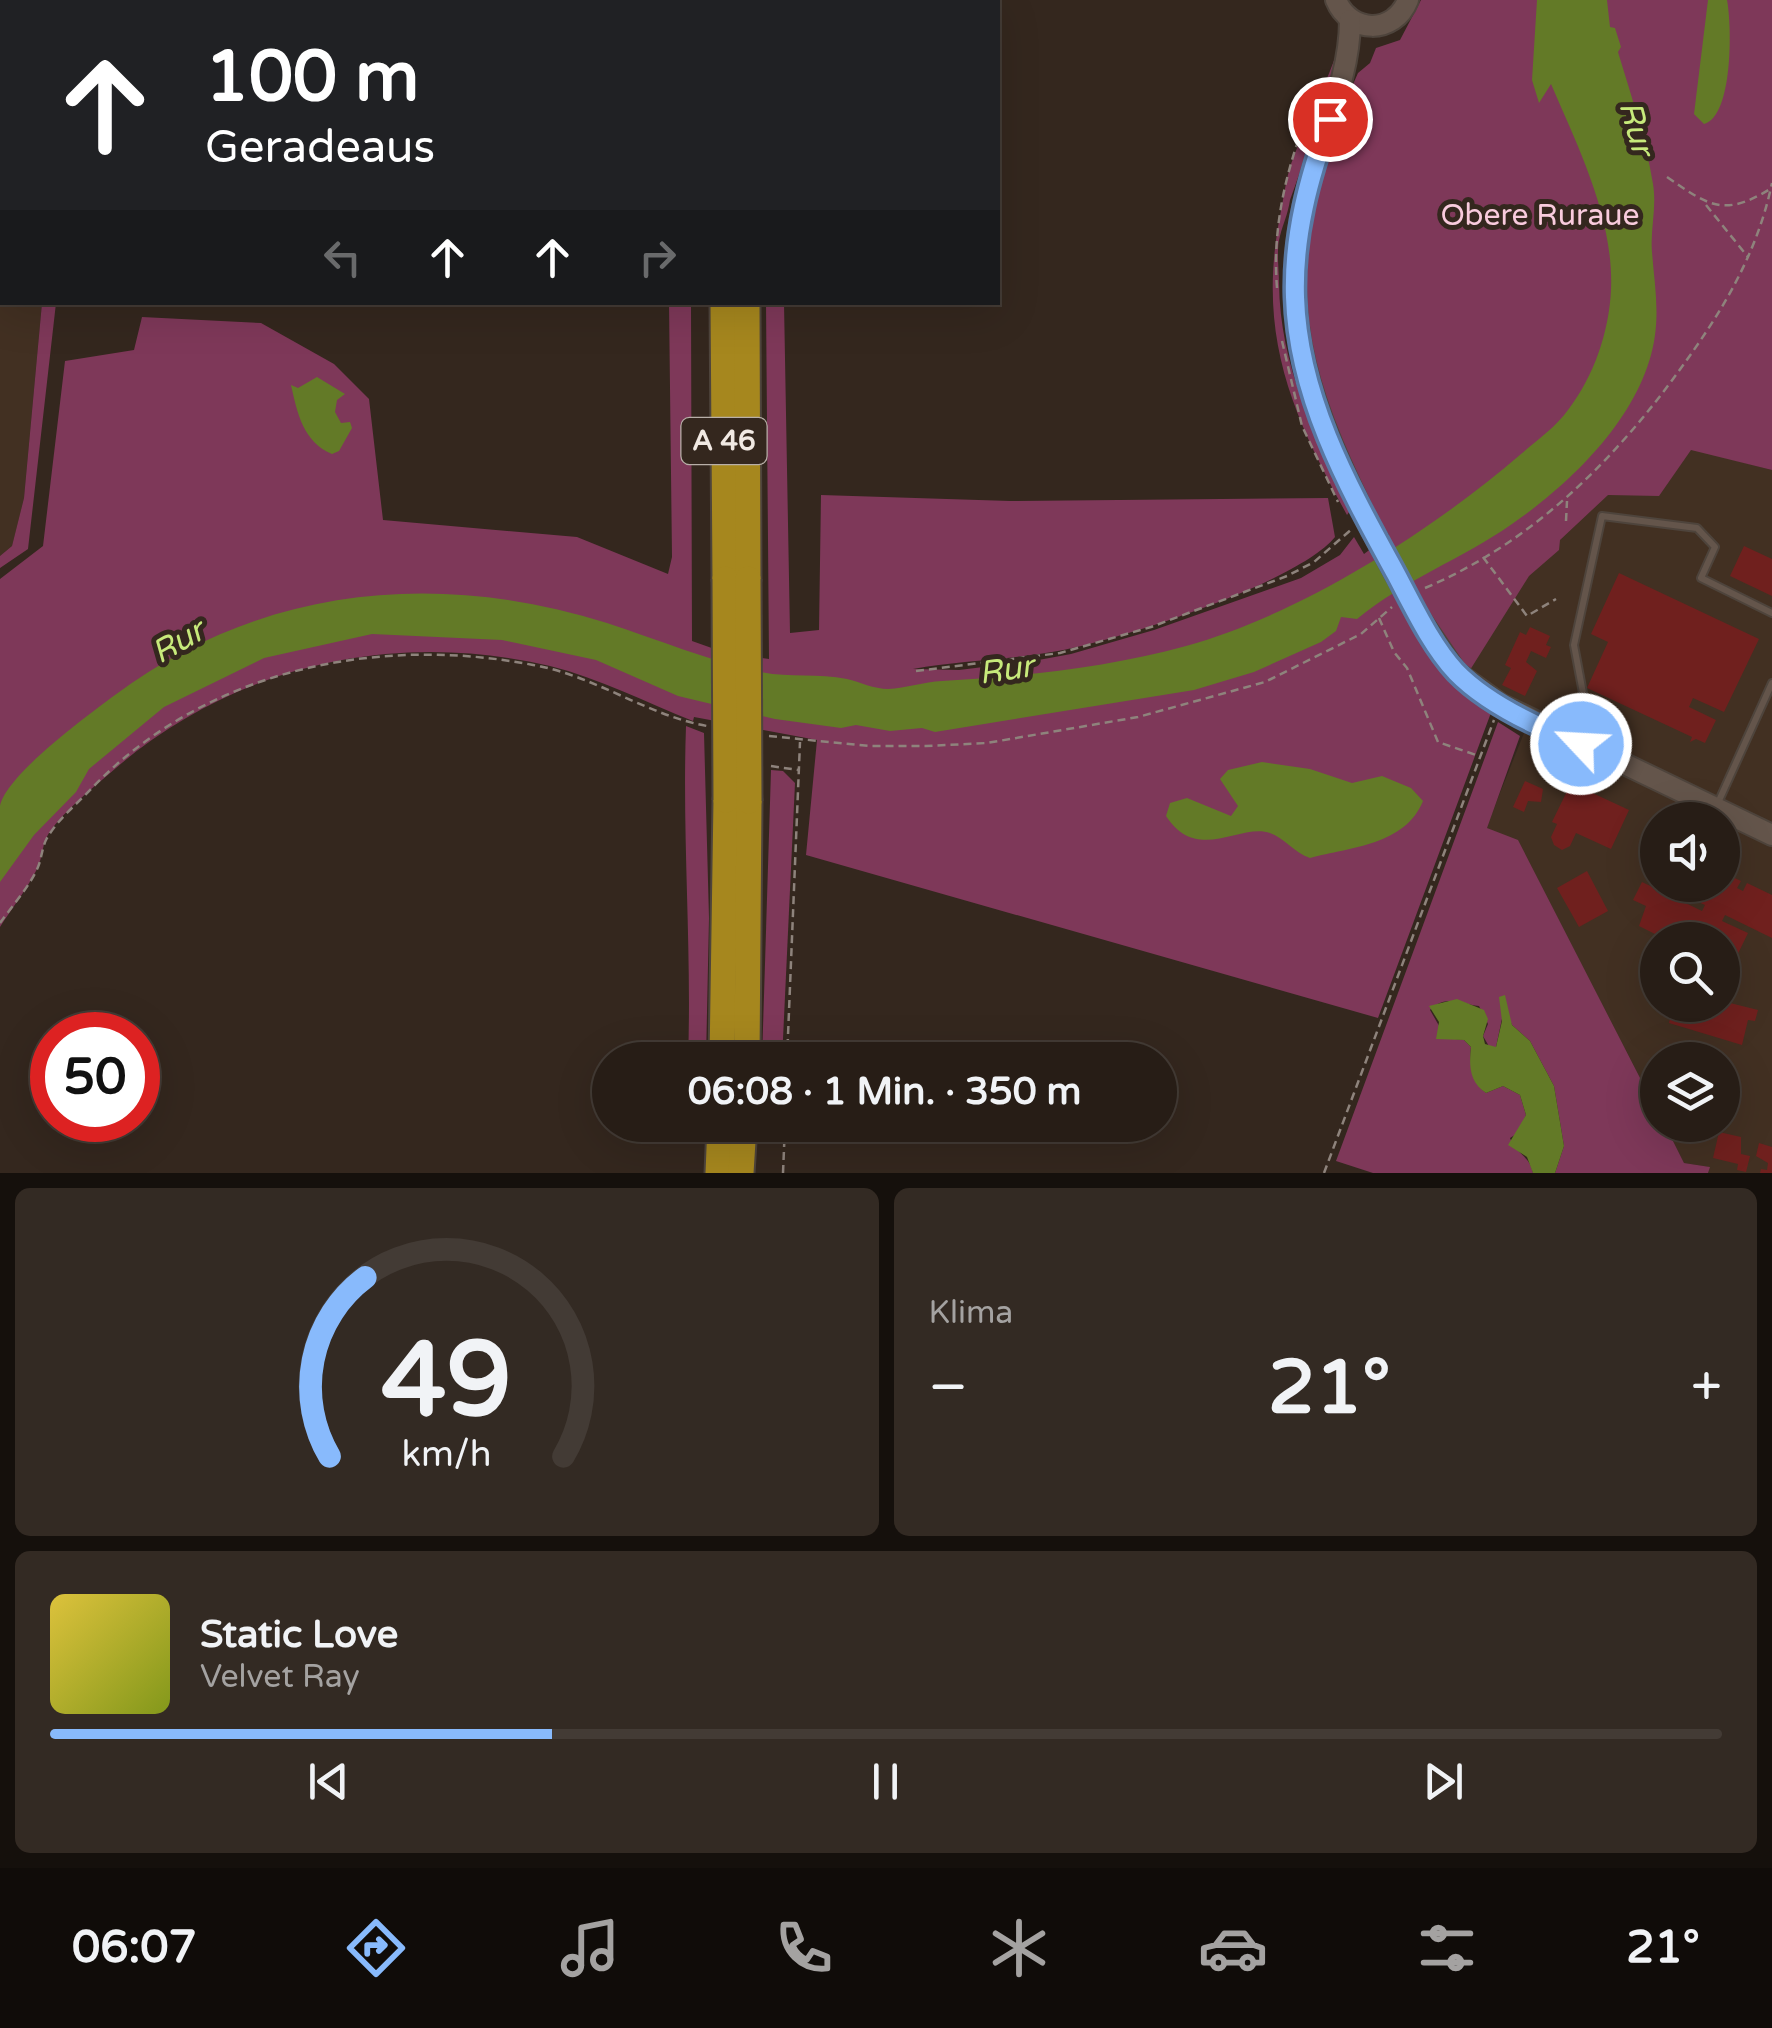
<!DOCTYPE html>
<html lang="de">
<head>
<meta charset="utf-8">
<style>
	body { margin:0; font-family:"Varela Round",sans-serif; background:#332a23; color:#f1f3f6; height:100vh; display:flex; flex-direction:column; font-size:38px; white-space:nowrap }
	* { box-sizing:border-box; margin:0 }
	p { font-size:32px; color:#a4a2a1 }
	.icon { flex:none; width:55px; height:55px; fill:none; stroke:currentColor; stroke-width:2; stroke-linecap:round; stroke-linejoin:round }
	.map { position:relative; height:1173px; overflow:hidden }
	.sheet { display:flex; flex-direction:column; gap:15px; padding:15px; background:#15100c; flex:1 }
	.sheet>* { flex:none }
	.top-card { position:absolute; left:0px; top:0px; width:1000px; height:305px; box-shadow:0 10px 40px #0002,0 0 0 2px #433b35; background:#202124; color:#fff; overflow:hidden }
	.controls { position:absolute; left:1640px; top:802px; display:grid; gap:20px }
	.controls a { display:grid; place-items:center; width:100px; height:100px; border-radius:50%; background:#271d16; box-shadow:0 10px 40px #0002,0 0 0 2px #433b35; font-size:50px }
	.speed { position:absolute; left:30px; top:1012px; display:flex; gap:20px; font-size:50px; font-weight:700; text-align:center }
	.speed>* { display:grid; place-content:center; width:130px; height:130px; border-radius:50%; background:#271d16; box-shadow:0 10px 40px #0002,0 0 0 2px #433b35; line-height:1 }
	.speed .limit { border:15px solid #d22; background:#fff; color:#111 }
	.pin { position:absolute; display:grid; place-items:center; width:85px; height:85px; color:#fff; margin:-42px; border:5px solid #fff; border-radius:50%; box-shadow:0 2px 10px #0007 }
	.me { position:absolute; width:110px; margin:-55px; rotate:295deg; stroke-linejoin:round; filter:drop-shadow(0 0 8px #0008) }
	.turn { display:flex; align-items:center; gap:35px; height:210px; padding:0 40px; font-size:45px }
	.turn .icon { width:130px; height:130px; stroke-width:2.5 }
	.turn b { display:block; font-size:70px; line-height:85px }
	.lanes { display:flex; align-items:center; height:95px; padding:0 40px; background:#0003; justify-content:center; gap:50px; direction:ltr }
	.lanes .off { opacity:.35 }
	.big { font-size:75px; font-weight:800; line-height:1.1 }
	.sheet .tile { flex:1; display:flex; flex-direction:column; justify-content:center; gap:15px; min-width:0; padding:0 35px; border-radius:15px; background:#332a23 }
	.sheet .dial { align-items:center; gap:0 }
	.dial svg { height:260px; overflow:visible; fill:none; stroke:#433b35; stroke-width:7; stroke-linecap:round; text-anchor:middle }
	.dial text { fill:#f1f3f6; stroke:none }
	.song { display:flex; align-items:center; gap:30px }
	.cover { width:120px; height:120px; border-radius:15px; background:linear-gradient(135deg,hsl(50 70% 55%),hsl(70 70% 35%)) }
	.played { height:10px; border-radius:5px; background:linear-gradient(90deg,#88bafc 30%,#433b35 30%) }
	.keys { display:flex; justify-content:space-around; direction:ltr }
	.heat { display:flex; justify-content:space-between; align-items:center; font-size:55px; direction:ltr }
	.sheet .tiles { flex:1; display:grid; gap:15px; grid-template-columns:1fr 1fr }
	.tile:last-child { grid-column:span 2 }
	.trip { position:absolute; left:592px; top:1042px; width:585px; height:100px; border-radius:50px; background:#271d16; box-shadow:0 10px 40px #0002,0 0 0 2px #433b35; font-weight:800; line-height:100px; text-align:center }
	.tab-bar { display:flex; height:160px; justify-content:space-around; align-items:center; background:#100c09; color:#a4a2a1 }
	.tab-bar .icon { width:70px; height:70px }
	.tab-bar .selected { color:#88bafc }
	.tab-bar b { font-size:45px; color:#f1f3f6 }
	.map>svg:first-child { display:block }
</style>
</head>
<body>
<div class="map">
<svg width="1772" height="1173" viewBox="0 0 1772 1173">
	<rect width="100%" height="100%" fill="#34271e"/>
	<g fill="#423022" fill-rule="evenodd">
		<path d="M0,212l2,90 40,1 -18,195 -12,48 -12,10z"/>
		<path d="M1691,449l81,21v703h-64l1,-6 -25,-4 -19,-38h57v-65h-64l-1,51 -139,-270 -32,-13 46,-115 -53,-33 -31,-42 144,-153 67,10zM1658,820h64v65h-64zM1658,940h64v65h-64z"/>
	</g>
	<g fill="#7e3859">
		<path d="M1421,0h351v470l-81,-20 -32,46 -51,-1 -48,45 -1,10 -30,26 -59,94 22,40 -114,308 -572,-163 11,-115 -123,-23 -1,4c-46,-18 -94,-43 -143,-55 -158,-37 -319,0 -441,108 -21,18 -44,36 -60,59 -7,10 -6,24 -12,36 -10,20 -25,39 -37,58v-348l43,-33 22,-185 69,-11 8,-33 119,6 73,41 35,35 14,121 194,17 91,37 4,-17 -3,-254h22l1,338 31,11 46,7 -3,-356h18l6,330 29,-3 2,-135 189,6 318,-3 7,39c-37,46 -221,105 -283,115 -46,8 -94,9 -139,17l46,1 74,-9 38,-7 83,-24 147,-52 39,-23 14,-18 10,17 25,-19c-54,-79 -89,-175 -86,-272 1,-62 30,-134 55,-190l12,-10 6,-15 24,-8z"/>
		<path d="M1340,43l3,9 -53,148c-2,14 -7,24 -10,36 -4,14 -1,32 -1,47 1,84 35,151 73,225l-5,7c-56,-103 -90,-180 -67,-299 4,-19 6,-41 14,-60 14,-38 34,-74 46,-113z"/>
		<path d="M42,303h14l-28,246 -28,19v-12l12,-10 12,-48z"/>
		<path d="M1498,722l22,14 -33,92 31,12 139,271 1,14h7l19,38 26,4 -2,6h-153l9,-27 -10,-60 -24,-45 -18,-16 -12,-27 3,16 -7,33 -6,1 -7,-12 5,-12 -9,-18c-19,-2 -33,-12 -49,4l16,28 18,2 7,7c-2,15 2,37 15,46l17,-7 17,9 6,20 -8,18 -8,5c5,15 20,18 23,35h-160l-37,-12z"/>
		<path d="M686,726l18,7 5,185 -3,142h-18c4,-111 -6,-222 -2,-334z"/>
		<path d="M771,770l12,1 12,12 -13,277h-20z"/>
	</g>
	<g fill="#637a27">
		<path d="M1537,0h70l3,27 5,1 6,19 -3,5c13,43 28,88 35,132 4,24 -3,45 -1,68 2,28 7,54 3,83 -10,77 -82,147 -143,189 -50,35 -108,56 -155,95l-16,-2 -5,14 -15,11 -67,30 -60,18 -259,42 -13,-4 -32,3 -34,-6 -15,3 -66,-9 -97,-23 -82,-36 -94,-20 -130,-6 -108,24 -100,49 -75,62 -13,23 -42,43 -34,47c0,-24 0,-53 0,-76 6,-31 88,-91 115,-111 145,-108 320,-126 492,-72 52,17 100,37 154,49 28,6 57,1 86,7 13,3 27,10 41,10 18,-1 36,-7 54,-8 82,-5 164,-13 244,-35 115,-32 246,-115 335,-192 16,-14 35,-27 47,-44 26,-34 41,-78 43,-120 3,-72 -33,-143 -60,-206l-12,19 -7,-23z"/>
		<path d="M1708,0h19c5,26 6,116 -23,124l-10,-10z"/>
		<path d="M317,377l28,17 -8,6 -2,12 6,11 9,-1 2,6 -13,23 -7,3c-29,-12 -35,-42 -41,-69l7,3z"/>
		<path d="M1262,762l48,7 42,14 30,-7 29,12 12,13c-18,44 -72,46 -113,57 -15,-5 -26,-20 -40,-25 -30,-10 -73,31 -104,-17l4,-13 17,-5 44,18 7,-10 -18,-27 8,-9z"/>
		<path d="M1505,995l7,30 18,16 24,45 10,60 -9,27h-22l-6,-16 -19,-12 18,-30 -6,-20 -17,-9 -17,7c-17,-11 -17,-28 -15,-46l-7,-7 -28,-1 3,-17 -10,-16 28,-7 27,11 4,9 -5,17 2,8 11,3 6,-26 -3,-24z"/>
	</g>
	<g fill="#70201e">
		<path d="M1744,546l28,13v37l-42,-20z"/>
		<path d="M1619,573l140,66 -35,73 -31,-14 -4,9 27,13 -11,23 -9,-4 -6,3 2,-5 -105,-49 21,-46 -17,-8z"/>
		<path d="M1530,627l20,9 -4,9 5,2 -5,11 -15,-7 -5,11 11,9 -12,25 -23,-11 9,-17 -6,-3 15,-33 6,3z"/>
		<path d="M1525,781l18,8 -2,13 -13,-1 -4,11 -11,-5z"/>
		<path d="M1571,783l58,27 -18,39 -35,-16 -6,13 -8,4 -8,-5 -3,-8 6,-13 -5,-2z"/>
		<path d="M1587,871l21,40 -29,16 -22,-39z"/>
		<path d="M1722,872l19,9 -4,7 6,3 4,-8 25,12v43l-47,-23 -3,6 26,12 -18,37 -8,-3v-27h-55l-28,-14 7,-20 -13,-6 9,-18 60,29 3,-6 -20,-9 4,-7 -8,-4h41z"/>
		<path d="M1722,1001l36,9 -3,11 -7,-1 -6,25 -73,-22 4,-18h49z"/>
		<path d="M1719,1132l22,5v17l9,2 -4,16 -9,-2 1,-6 -25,-6z"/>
		<path d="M1759,1143l13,4v26h-12l1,-4 6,1 1,-7 -12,-7z"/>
	</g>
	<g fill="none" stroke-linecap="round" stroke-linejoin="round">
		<g stroke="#4e443c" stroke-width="10">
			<g id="service">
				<path d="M1583,740l6,-15 -15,-80 28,-129 95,12 18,19 -14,31 71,35"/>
				<path d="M1717,805l55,-122"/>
			</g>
		</g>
		<g stroke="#4e443c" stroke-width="24">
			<g id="secondary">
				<path d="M1336,0c14,34 58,35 72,0"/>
				<path d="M975,2l12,-2"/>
				<path d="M1350,20c0,57 -26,108 -41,163 -37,135 4,227 62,346"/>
				<path d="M0,169l2,-1"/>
				<path d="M1420,619l36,53 44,32 272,131"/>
			</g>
		</g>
		<g stroke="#4e443c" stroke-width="29">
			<g id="motorway">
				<path d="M721,0v2"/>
				<path d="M745,0v2"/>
				<path d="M723,302l2,277"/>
				<path d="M747,302l1,277"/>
				<path d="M722,1060l4,-260"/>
				<path d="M747,1060l2,-259"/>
				<path d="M718,1173l2,-48"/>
				<path d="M741,1173l3,-48"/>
			</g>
		</g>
		<g stroke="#8e837c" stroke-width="2.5" stroke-dasharray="8 5" stroke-linecap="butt">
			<path d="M666,2v-2"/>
			<path d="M906,2l11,-2"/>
			<path d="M1667,177c41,28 56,41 103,12"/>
			<path d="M1706,205l42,52"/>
			<path d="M1277,288c-6,-73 16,-144 46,-209"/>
			<path d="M1282,341l20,85 36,76"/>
			<path d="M1566,521l1,-20"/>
			<path d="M1483,557l44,59 29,-17"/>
			<path d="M1425,588c103,-44 182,-120 248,-209 45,-61 83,-120 99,-196"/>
			<path d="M1379,618l15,34 13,16 31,74 41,14"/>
			<path d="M916,671l144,-18 91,-26 136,-51 27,-14 39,-34"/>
			<path d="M769,736l100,10h57l61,-3 151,-26 127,-35 96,-48 31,-27"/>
			<path d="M771,766l27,4"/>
			<path d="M0,923c12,-17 30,-37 38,-56 4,-10 4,-20 9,-29 11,-19 31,-35 46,-51 115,-119 290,-154 450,-120 56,12 107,49 164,59"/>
			<path d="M787,1060l13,-318"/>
			<path d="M783,1173l2,-48"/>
			<path d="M1324,1173l170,-453"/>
		</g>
		<use href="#service" stroke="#64554b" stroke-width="6"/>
		<use href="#secondary" stroke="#64554b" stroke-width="20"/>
		<use href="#motorway" stroke="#a6871e" stroke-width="25"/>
		<g stroke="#4e443c" stroke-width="24" stroke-linecap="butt">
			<path id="secondary-bridge" d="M1371,529l49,90"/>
		</g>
		<g stroke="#4e443c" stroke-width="29" stroke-linecap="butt">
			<g id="motorway-bridge">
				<path d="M725,579l1,221"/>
				<path d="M748,579l1,222"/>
			</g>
		</g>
		<use href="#secondary-bridge" stroke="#64554b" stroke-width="20"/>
		<use href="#motorway-bridge" stroke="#a6871e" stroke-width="25"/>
	</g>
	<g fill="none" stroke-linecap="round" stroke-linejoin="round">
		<g stroke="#5879a4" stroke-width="25">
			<path id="route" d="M1330,119c-21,58 -37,116 -35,178 3,101 54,191 101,277 17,32 35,71 60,98 32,33 83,56 125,72"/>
		</g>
		<use href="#route" stroke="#88bafc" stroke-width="18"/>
	</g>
	<g text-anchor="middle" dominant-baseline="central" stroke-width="10" stroke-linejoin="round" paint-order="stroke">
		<rect fill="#34271e" stroke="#b8afa8" stroke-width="2.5" x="681.5" y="418" width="85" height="46" rx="8"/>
		<g font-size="28" font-weight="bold" fill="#f1e9e3">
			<text x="724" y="441">A 46</text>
		</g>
		<g font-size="30" fill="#f9cbdd" stroke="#34271e">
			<text x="1540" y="215">Obere Ruraue</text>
		</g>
		<g font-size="32" font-style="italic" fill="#c7ea7b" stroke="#34271e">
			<text transform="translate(1636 128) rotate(75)">Rur</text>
			<text transform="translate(178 642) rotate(-30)">Rur</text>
			<text transform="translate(1006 670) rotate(-8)">Rur</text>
		</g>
	</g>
</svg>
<div class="controls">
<a><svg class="icon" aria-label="sound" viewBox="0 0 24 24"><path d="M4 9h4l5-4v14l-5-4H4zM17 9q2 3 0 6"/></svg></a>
<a><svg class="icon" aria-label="search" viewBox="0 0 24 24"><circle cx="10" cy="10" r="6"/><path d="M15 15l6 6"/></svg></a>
<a><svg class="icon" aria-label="layers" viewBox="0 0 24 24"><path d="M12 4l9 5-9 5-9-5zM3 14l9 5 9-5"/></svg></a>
</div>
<div class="speed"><div class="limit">50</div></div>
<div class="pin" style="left:1330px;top:119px;background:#d93025"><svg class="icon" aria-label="arrive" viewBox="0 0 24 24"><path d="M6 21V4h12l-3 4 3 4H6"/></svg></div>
<svg class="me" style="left:1581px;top:744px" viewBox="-20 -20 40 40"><circle r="17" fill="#88bafc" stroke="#fff" stroke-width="3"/><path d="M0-11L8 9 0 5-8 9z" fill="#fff"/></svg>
<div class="trip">06:08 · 1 Min. · 350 m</div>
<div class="top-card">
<div class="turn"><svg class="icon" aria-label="ahead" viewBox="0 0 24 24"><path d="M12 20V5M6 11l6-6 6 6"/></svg><div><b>100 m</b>Geradeaus</div></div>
<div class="lanes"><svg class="icon off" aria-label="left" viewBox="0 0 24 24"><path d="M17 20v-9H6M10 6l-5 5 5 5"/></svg><svg class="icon" aria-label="ahead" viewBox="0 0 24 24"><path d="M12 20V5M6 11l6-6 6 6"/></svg><svg class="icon" aria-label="ahead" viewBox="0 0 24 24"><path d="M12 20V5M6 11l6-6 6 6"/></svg><svg class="icon off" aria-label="right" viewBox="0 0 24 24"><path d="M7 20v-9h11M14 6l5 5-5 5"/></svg></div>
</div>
</div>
<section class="sheet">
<div class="tiles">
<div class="tile dial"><svg viewBox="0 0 100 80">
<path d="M14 69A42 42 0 1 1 86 69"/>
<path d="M14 69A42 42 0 0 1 25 14" stroke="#88bafc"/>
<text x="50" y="56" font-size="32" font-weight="700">49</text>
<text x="50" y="72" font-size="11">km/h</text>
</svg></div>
<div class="tile"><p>Klima</p>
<div class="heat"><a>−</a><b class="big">21°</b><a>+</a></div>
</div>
<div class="tile">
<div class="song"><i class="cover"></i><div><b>Static Love</b><p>Velvet Ray</p></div></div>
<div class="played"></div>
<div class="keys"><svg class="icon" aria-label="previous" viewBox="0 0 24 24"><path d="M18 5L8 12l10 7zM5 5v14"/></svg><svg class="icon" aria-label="pause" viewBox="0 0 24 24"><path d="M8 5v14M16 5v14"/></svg><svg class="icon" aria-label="next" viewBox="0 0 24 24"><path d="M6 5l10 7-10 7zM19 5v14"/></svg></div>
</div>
</div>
</section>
<nav class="tab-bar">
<b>06:07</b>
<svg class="icon selected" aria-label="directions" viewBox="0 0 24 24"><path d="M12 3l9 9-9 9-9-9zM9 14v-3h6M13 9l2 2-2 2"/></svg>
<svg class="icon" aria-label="music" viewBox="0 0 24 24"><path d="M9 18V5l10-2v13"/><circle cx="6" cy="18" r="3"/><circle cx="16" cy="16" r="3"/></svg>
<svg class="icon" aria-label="phone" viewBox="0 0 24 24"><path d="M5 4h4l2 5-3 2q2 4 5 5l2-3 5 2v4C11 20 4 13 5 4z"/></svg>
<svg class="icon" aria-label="climate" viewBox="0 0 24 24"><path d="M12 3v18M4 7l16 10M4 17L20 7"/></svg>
<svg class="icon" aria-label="car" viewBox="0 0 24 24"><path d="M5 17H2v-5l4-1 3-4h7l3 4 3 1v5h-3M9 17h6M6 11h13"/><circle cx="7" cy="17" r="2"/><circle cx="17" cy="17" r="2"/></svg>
<svg class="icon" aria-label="filters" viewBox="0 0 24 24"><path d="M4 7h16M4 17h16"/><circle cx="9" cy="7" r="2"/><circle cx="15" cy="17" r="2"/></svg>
<b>21°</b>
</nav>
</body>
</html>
